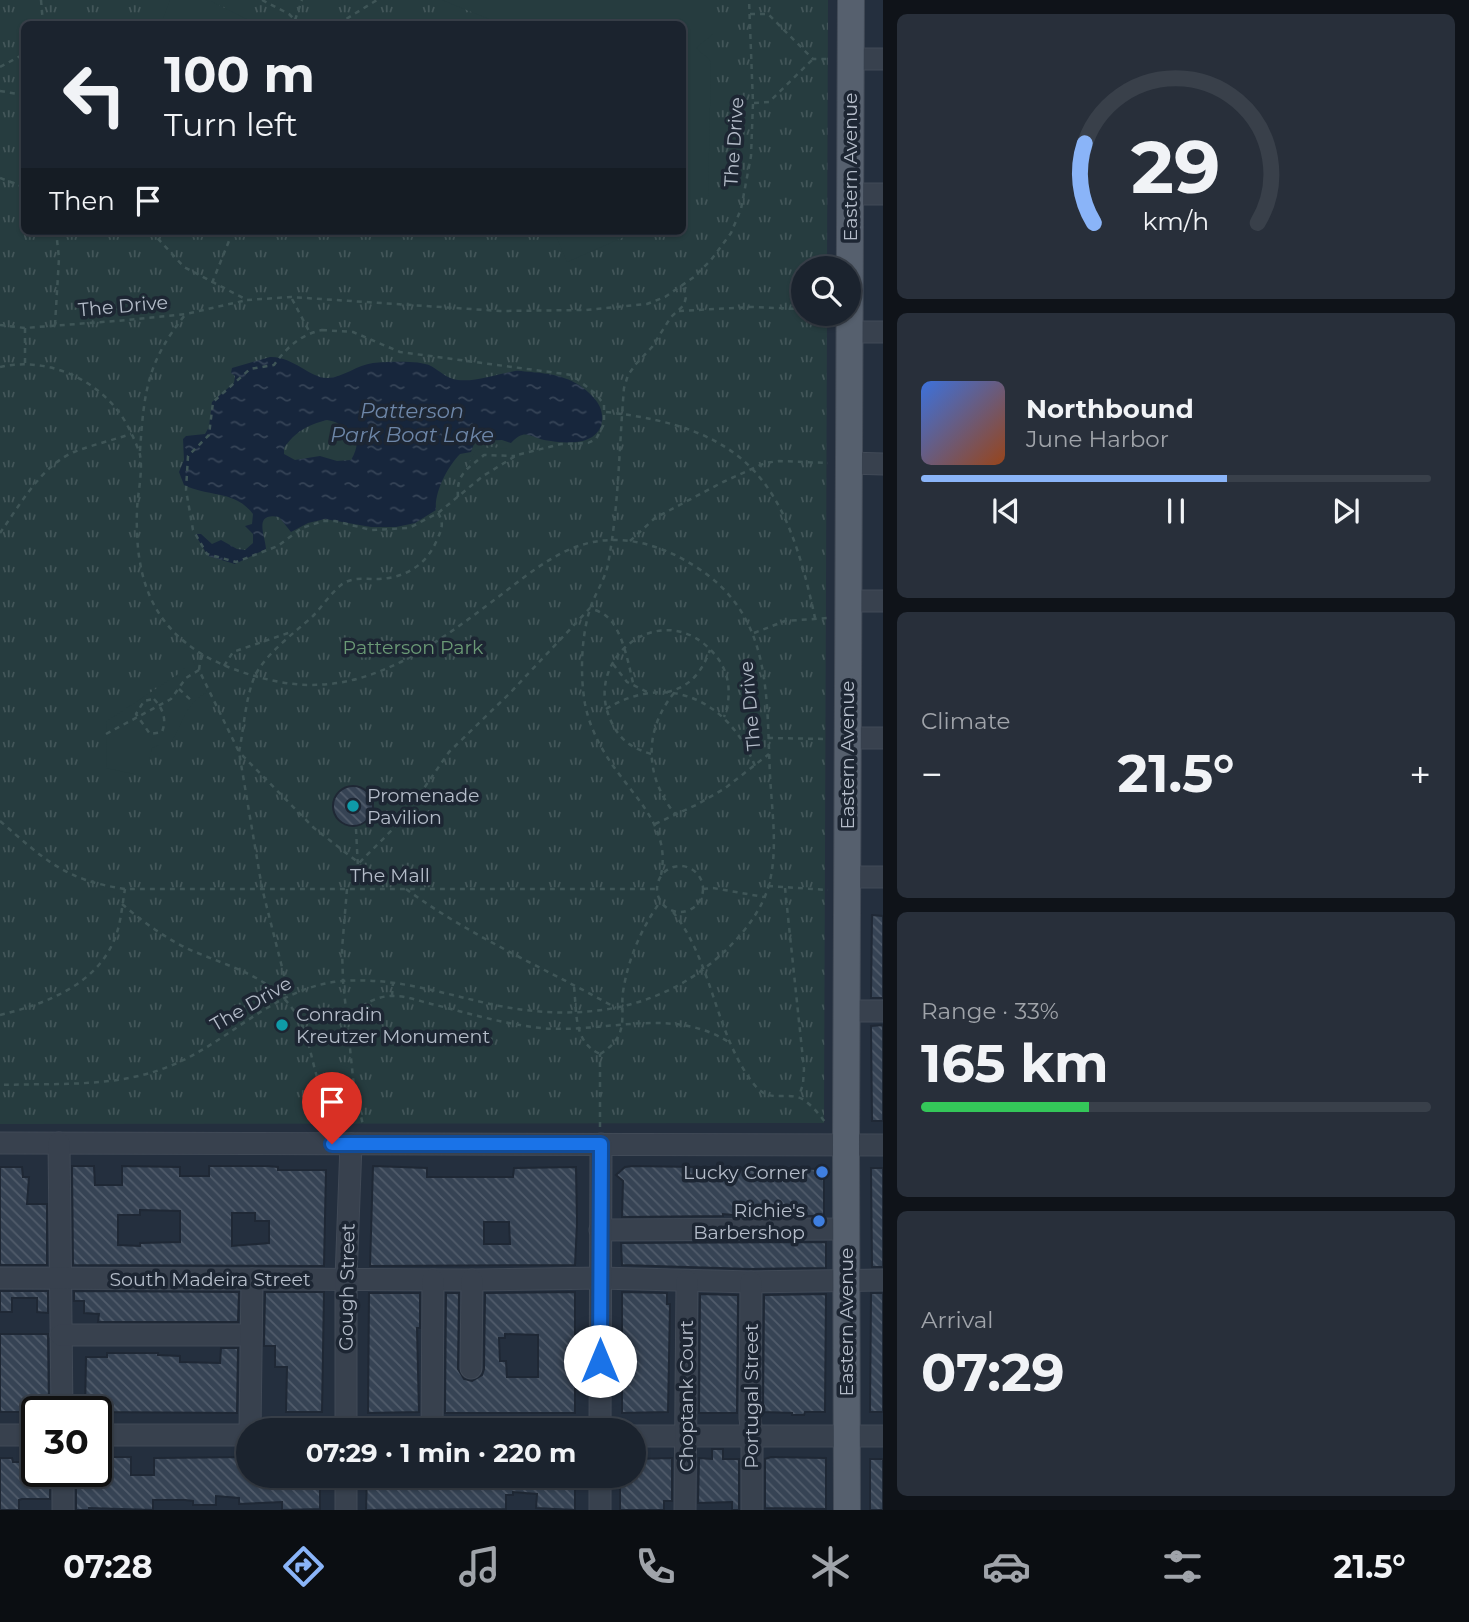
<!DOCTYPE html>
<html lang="en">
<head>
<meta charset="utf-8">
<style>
	body { margin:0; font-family:Montserrat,sans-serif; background:#282f3a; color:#f1f3f6; height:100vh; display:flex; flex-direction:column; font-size:26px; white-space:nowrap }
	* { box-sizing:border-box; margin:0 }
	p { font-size:23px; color:#a0a4aa }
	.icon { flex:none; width:38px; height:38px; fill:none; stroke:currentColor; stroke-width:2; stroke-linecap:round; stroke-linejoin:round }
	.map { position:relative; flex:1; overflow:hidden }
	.drawer { display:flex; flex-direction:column; gap:14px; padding:14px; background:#0f1319; width:586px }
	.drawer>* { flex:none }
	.top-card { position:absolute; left:21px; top:21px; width:665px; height:214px; border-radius:10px; box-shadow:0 2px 5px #0004,0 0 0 2px #39404a; background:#1b232e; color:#f1f3f6; overflow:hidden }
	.tools { position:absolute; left:791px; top:256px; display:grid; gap:14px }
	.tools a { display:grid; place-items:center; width:70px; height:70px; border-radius:50%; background:#1b232e; box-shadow:0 2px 5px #0004,0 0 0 2px #39404a; font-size:35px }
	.speed { position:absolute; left:21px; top:1396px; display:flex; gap:14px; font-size:35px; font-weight:700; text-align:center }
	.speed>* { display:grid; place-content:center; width:91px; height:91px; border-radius:50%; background:#1b232e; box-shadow:0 2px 5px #0004,0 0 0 2px #39404a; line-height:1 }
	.speed .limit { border:4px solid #111; border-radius:10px; background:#fff; color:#111 }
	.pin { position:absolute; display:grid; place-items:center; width:60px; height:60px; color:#fff; margin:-72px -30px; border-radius:50% 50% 50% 0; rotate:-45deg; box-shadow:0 0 7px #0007 }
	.pin .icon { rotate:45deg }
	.me { position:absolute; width:77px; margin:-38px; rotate:0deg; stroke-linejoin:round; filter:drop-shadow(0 0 5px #0008) }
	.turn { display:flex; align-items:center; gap:24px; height:147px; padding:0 28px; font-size:32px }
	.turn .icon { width:91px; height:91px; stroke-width:2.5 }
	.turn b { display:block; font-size:49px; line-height:60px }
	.then { display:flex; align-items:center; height:66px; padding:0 28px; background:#0003; gap:14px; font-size:26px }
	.big { font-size:52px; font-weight:700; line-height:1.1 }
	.drawer .card { flex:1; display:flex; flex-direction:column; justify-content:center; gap:10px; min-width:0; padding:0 24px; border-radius:10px; background:#282f3a }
	.drawer .dial { align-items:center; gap:0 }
	.dial svg { height:182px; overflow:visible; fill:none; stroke:#39404a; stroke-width:7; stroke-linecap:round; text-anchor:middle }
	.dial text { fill:#f1f3f6; stroke:none }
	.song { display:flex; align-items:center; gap:21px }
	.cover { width:84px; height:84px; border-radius:10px; background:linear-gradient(135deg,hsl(220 70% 55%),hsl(20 70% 35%)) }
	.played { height:7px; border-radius:4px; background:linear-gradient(90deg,#8ab4f8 60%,#39404a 60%) }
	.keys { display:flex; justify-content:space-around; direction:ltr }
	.heat { display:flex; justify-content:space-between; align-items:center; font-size:38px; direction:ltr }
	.charge { height:10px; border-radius:5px; background:linear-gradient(90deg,#34c759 33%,#39404a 0) }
	.trip { position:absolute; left:236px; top:1418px; width:410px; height:70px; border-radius:35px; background:#1b232e; box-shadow:0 2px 5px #0004,0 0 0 2px #39404a; font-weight:700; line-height:70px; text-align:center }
	.menu { display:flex; height:112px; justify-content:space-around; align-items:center; background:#0b0e12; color:#a0a4aa }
	.menu .icon { width:49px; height:49px }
	.menu .current { color:#8ab4f8 }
	.menu b { font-size:32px; color:#f1f3f6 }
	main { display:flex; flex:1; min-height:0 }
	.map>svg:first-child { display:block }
</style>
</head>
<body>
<main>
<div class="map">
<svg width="883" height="1510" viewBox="0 0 883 1510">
	<defs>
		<pattern id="park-tufts" width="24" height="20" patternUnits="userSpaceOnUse" patternTransform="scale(1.75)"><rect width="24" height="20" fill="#263c3f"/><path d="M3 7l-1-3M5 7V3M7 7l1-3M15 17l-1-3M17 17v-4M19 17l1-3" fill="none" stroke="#435659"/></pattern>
		<pattern id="water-ripples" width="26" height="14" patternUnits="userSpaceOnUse" patternTransform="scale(1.75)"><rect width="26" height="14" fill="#17263c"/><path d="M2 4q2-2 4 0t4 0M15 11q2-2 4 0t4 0" fill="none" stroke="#364457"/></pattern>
		<pattern id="building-back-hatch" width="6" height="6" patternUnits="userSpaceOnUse" patternTransform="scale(1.75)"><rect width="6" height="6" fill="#364354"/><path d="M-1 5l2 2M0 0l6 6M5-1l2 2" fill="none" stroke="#515c6b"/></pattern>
	</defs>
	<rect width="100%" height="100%" fill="#242f3e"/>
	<path fill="url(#park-tufts)" fill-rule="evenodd" d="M0,0h828l-1,268h-24v45h24l-3,810 -824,1zM24,24h658v207h-658z"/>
	<g fill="#263c3f">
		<path d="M170,0h39l47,24h-95z"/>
		<path d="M442,0h271v34l-17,14 15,13 -3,135h-25l-1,-172h-181z"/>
		<path d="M554,231h84l-71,31z"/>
		<path d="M492,447l15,2v9l-48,32 -1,-6 18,-34z"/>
		<path d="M193,661l14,31c-25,14 -23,33 -38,53h-10l-7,3 -3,13 -15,13 -28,-6 1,-47 70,-46z"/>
	</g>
	<path fill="url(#water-ripples)" fill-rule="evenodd" d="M270,357c23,-1 41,22 58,21 16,-1 29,-13 45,-15 14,-1 46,-3 58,3 9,5 16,13 27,14 18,2 39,-6 57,-9 5,-1 11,1 16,1 24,2 45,6 62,25 8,8 11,18 8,29 -8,21 -39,17 -57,14 -14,-3 -19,-12 -33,3l-9,-3 -27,1 -4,11 -11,2c-12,12 -26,38 -24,56l-21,13 -19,4h-25l-46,-8 -17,4 -17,9 -12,-15c-26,-5 -14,18 -13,32l-31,15 -27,-8 -13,-22h6l11,10 9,-4 16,9 8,1 8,-7v-9l-8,-8 7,-2 1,-10c-18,-24 -45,-17 -69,-29l-5,-13 5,-12 -1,-21 3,-3 19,-2 4,-7 3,-25 22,-19 1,-7 -4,-3 1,-5zM327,420c7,1 10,3 16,6 16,8 17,18 8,34l-14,1 -17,-5 -25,4 -11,-6v-6c11,-16 23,-23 43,-28z"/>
	<g fill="url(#building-back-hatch)" stroke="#1f2835" stroke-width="2" fill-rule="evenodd">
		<circle cx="353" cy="806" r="20"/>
		<path d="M872,915l11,1v82h-12z"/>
		<path d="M883,1025v96h-11l-1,-95z"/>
		<path d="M72,1166h22l1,19h27v-19l58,1v9h29v-10h58l11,1v3h48l-2,96 -251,-1zM140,1210l40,1v31l-40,1v3l-22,-1v-30h22zM232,1213h23v8h14v22l-37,3z"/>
		<path d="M373,1166l54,2v9h86l1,-9 62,-1 1,56 -2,42 -205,1zM484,1222h25l1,22h-26z"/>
		<path d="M633,1166l191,3v47h-78l-23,-2v2l-101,1 1,-36 -7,-6 9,-8z"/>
		<path d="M0,1167h22l1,10h6l-2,27h20v61h-47z"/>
		<path d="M871,1168h12v99h-11z"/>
		<path d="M826,1242v26l-75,1 -129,-4 -1,-22z"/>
		<path d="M0,1291h48v22l-11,-1v-14h-25v14h-12z"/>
		<path d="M74,1291l165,1 -1,30h-140l1,-8 -15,-1v-12h-10z"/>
		<path d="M265,1292h59l-2,120h-36l1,-45h-12v-21h-11z"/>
		<path d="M575,1292v121h-130l1,-120h13l-1,76 6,10 8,2 10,-6 2,-6 1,-76zM505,1334l33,1v42h-31l-1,-16h-6l-1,-23h6z"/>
		<path d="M622,1292l45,1v11h3l-2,108 -46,1z"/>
		<path d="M369,1293h51v35h-3l2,84 -51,1z"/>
		<path d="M871,1293h12v119h-13z"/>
		<path d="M700,1294l38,1 -1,118h-38z"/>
		<path d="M826,1294l-1,118h-20l-1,3h-12v-2l-29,-1 1,-117z"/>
		<path d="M0,1334h48l1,78h-49z"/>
		<path d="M221,1348h17l-1,65 -152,-1 1,-55h21v-4h51v2l22,1v6l40,1z"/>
		<path d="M712,1449h11v10h16v51h-7v-8l-34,1 1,-45 13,1z"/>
		<path d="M96,1457h35v18h23v-17l94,-1v18h72v34l-38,1v-8l-43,2v-6l-23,-2v9h-23v-4l-8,-1h-32v10l-64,-2v2h-13v-38h20z"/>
		<path d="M771,1457l55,1v51l-61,-1v-49z"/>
		<path d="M0,1458h12l1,4h13v10h24v27h-28l-3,1v10h-19z"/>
		<path d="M672,1458v43h-8v9h-44v-35h14v-16z"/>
		<rect x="870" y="1459" width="13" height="51"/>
		<path d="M367,1475h208v35l-39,-2 1,-14 -24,-2v3h-7v14l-140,1z"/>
	</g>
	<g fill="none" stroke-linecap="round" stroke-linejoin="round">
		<g stroke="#414a57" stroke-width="23">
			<g id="minor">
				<path d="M850,59h33"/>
				<path d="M850,194h33"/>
				<path d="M849,332h34"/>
				<path d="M849,463l34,1"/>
				<path d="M848,601h35"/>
				<path d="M847,738h36"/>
				<path d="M847,877h36"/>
				<path d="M846,1011h37"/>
				<path d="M0,1143l883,2"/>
				<path d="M59,1143l3,269"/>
				<path d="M600,1230l246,-1"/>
				<path d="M0,1278l472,2 128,-2 151,4 132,-2"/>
				<path d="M751,1282l-1,136 2,18v74"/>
				<path d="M61,1335h190"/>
				<path d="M471,1368l1,-88"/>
				<path d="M250,1430l2,-151"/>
				<path d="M346,1430v-151l5,-135"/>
				<path d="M432,1430l1,-150"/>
				<path d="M600,1430l1,-286"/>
				<path d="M0,1435h37"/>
				<path d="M96,1435h152"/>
				<path d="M634,1436h249"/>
				<path d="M63,1472v38"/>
				<path d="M346,1510v-35"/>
				<path d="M600,1510v-35"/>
				<path d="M685,1510l2,-229"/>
			</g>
		</g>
		<g stroke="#414a57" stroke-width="28">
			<path id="major" d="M847,1510l-1,-365 5,-1145"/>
		</g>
		<g stroke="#3f5557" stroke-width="2.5" stroke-dasharray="5 5" stroke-linecap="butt">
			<path d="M41,0l2,24"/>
			<path d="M262,0l27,14 10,10"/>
			<path d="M750,14h18l45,45h17"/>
			<path d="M295,20l7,-20"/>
			<path d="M43,24h50"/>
			<path d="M338,24l39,-24"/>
			<path d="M0,67l24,-13"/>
			<path d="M0,91l24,4"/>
			<path d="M754,103l15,-1 44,-43"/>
			<path d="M0,178l24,9"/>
			<path d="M151,231l33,36 63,33 44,-3 209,14 86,-1 61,-6 18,-7 29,-20 17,-17 20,-27 10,-24 10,-53 2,-53 -4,-103"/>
			<path d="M212,283l21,-52"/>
			<path d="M292,299l18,34"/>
			<path d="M679,311l72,-4 52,2"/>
			<path d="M0,325l25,3 103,-8 58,-6 61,-14"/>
			<path d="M55,325l4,-67 -3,-27"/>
			<path d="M25,328v35"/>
			<path d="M322,330l31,2 47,20 172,23 25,20 7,10v19l-8,15 -8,4 -27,1 -44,11 -34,21 -45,37 -29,15 -38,2 -36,-9h-12l-21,7 -24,18 -42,16 -29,-8 -14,-24 -7,-40 2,-34 21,-21 4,-33 37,-33 24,-4c13,-18 26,-30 48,-35z"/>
			<path d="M0,367c53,-12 111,18 132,68 1,1 8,18 8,20 3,16 -2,37 -3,54 -2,62 10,113 68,147 22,12 46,20 70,25 88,19 157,-34 223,-84 35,-26 68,-56 113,-57 29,-1 58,10 82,25 80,49 73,128 77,210 2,41 11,90 -8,128 -18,36 -57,70 -93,87 -55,27 -120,27 -179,14 -49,-11 -96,-27 -148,-23 -68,6 -112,61 -172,85 -53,22 -114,17 -170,19"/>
			<path d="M606,412c143,16 180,70 209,206"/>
			<path d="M140,451c4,-59 7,-89 45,-136"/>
			<path d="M458,497c-2,-24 10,-28 26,-42l31,1"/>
			<path d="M438,513c7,11 3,18 -2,29 -11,25 -34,37 -60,37 -12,0 -25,-2 -35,6 -11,9 -19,22 -29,32 -18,16 -49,39 -58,61 -9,23 -10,50 -15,74l75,76 45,35 43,-43 47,-68 61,-59 80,-85c5,2 11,4 15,7 18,13 24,52 29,72"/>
			<path d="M0,533c20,-28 41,-67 74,-81 18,-7 39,-12 57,-18"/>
			<path d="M630,541l25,-23 68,-36 42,-19 14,-2 49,2"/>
			<path d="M754,633l31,-12 43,-3"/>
			<path d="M201,655l-2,15 40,82 23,136 25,99 -3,10"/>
			<path d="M613,664l14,18 22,11"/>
			<path d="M224,666l9,-14 58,-20"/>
			<path d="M179,689l14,13"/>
			<path d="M667,692c23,-5 35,-20 43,-42"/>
			<path d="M674,693c-31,38 -29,84 1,121"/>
			<path d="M154,699c9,10 13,20 8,33l-12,2 -14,-20 8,-13z"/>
			<path d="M606,709c63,-38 123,-8 149,57"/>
			<path d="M106,734l65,-35 15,-21 13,-8"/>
			<path d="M768,738l60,1"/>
			<path d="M651,754c-17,-5 -30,-13 -38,-29 -36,-66 52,-133 103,-69 14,17 16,40 8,61"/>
			<path d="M0,821c44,38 64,59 125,68h531"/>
			<path d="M655,824l41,-19 28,-16 45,-35"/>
			<path d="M356,829l3,59"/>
			<circle cx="680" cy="889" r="23"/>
			<path d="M661,875c10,-47 -26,-77 -50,-112 -12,-18 -22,-38 -26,-59 -5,-29 -4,-66 5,-95 5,-16 15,-29 18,-45 11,-58 11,-117 16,-176l4,-13 8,-11 16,-17 19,-30 13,-12 2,-8 -3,-12"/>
			<path d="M768,886l60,4"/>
			<path d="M785,888l19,181 -1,15 -4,12"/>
			<path d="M347,889l-5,60 1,32 11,106 9,38"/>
			<path d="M406,889c65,48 139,79 210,119"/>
			<path d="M703,889l10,-1 51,9"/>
			<path d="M122,904c20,17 39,31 62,43 38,18 85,27 110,64 14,20 16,43 23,66 6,18 15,31 15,51"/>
			<path d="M673,912c40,50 42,122 80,171 15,20 27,10 44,14 10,2 22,17 28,25"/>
			<path d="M574,987c3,25 -1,55 26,67"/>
			<path d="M392,996l1,-14"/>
			<path d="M0,1015c45,-11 97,-30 115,-77 6,-15 7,-32 10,-49"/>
			<path d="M347,1020c11,-13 29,-25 47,-24 13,0 28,6 42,9 34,9 69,19 105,23 63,6 132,-23 189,15"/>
			<path d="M600,1054c8,-5 15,-11 19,-19 6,-14 2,-29 4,-43 5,-33 18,-63 37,-90"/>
			<path d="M600,1127v-73"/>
		</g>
		<use href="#minor" stroke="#38414e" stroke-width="21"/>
		<use href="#major" stroke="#56606e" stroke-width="26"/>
	</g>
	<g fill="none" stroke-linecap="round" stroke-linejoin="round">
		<g stroke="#114b97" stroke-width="18">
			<path id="route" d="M332,1144h269l-1,217"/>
		</g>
		<use href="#route" stroke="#1a73e8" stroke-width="12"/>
	</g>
	<g fill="#0f9aa8" stroke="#1d2633" stroke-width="2.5">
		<circle cx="353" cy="806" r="7"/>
		<circle cx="282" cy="1025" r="7"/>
	</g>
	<g fill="#3f7fe0" stroke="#1d2633" stroke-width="2.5">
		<circle cx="822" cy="1172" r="7"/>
		<circle cx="819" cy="1221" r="7"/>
	</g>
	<g text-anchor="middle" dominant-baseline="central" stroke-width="7" stroke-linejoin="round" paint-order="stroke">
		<g font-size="19" fill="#b4bcc9" stroke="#1d2633">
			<text transform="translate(734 142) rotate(-86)">The Drive</text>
			<text transform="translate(850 167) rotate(-90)">Eastern Avenue</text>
			<text transform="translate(123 306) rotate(-5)">The Drive</text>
			<text transform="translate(750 706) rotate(-95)">The Drive</text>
			<text transform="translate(847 755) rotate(-90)">Eastern Avenue</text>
			<text x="390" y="875">The Mall</text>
			<text transform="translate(251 1004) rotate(-30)">The Drive</text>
			<text x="210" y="1279">South Madeira Street</text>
			<text transform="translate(347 1287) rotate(-89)">Gough Street</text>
			<text transform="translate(846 1322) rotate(-90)">Eastern Avenue</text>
			<text transform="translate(686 1396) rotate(-90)">Choptank Court</text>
			<text transform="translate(751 1396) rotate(-90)">Portugal Street</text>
		</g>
		<g font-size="19" fill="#6b9a76" stroke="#1d2633">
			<text x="413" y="647">Patterson Park</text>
		</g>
		<g font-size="19" fill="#b4bcc9" stroke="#1d2633" text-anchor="start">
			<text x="367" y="795">Promenade<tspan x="367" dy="22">Pavilion</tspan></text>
			<text x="296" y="1014">Conradin<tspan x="296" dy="22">Kreutzer Monument</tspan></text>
			<text x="808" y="1172" text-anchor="end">Lucky Corner</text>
			<text x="805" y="1210" text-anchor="end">Richie's<tspan x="805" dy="22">Barbershop</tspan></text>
		</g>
		<g font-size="21" font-style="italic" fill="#6d86a8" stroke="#1d2633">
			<text x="412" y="410">Patterson<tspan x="412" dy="24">Park Boat Lake</tspan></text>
		</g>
	</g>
</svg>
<div class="tools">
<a><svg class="icon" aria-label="search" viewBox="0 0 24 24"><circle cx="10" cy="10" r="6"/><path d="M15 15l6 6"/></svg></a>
</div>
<div class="speed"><div class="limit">30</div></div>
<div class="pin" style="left:332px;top:1144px;background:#d93025"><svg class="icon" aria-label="arrive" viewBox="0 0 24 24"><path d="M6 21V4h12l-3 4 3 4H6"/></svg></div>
<svg class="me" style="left:600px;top:1361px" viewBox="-20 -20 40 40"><circle r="19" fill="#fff"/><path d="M0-13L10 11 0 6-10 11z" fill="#1a73e8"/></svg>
<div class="trip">07:29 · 1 min · 220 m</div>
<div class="top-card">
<div class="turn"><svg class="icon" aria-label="left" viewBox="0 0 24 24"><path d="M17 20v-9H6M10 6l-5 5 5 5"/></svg><div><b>100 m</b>Turn left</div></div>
<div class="then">Then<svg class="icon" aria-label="arrive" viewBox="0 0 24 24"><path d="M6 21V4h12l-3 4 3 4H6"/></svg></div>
</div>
</div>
<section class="drawer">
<div class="card dial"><svg viewBox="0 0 100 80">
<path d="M14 69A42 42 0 1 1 86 69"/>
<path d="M14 69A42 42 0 0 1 10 34" stroke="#8ab4f8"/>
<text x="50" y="56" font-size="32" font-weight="700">29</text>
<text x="50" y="72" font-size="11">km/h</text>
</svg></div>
<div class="card">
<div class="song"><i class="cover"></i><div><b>Northbound</b><p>June Harbor</p></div></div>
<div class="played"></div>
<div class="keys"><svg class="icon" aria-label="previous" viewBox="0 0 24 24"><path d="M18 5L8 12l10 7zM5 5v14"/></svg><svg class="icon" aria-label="pause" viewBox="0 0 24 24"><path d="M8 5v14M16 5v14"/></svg><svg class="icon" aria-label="next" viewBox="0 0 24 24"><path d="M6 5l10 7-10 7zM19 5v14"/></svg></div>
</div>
<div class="card"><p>Climate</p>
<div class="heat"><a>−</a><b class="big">21.5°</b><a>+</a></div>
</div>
<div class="card"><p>Range · 33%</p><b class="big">165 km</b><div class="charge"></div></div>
<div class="card"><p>Arrival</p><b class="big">07:29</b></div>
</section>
</main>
<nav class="menu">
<b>07:28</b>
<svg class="icon current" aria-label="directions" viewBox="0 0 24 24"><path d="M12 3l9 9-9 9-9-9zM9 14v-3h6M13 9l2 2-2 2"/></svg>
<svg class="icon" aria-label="music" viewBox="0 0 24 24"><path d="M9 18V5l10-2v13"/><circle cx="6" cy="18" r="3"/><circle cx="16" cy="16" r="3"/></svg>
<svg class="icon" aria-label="phone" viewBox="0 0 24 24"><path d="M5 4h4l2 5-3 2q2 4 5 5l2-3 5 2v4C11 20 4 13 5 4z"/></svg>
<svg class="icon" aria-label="climate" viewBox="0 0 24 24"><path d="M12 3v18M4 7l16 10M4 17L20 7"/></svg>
<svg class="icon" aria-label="car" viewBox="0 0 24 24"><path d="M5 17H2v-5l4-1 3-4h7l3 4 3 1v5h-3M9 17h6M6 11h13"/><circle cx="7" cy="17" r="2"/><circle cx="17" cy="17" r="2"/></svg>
<svg class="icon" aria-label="filters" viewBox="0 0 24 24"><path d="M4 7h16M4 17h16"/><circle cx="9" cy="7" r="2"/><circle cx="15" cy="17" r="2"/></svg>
<b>21.5°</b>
</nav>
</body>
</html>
